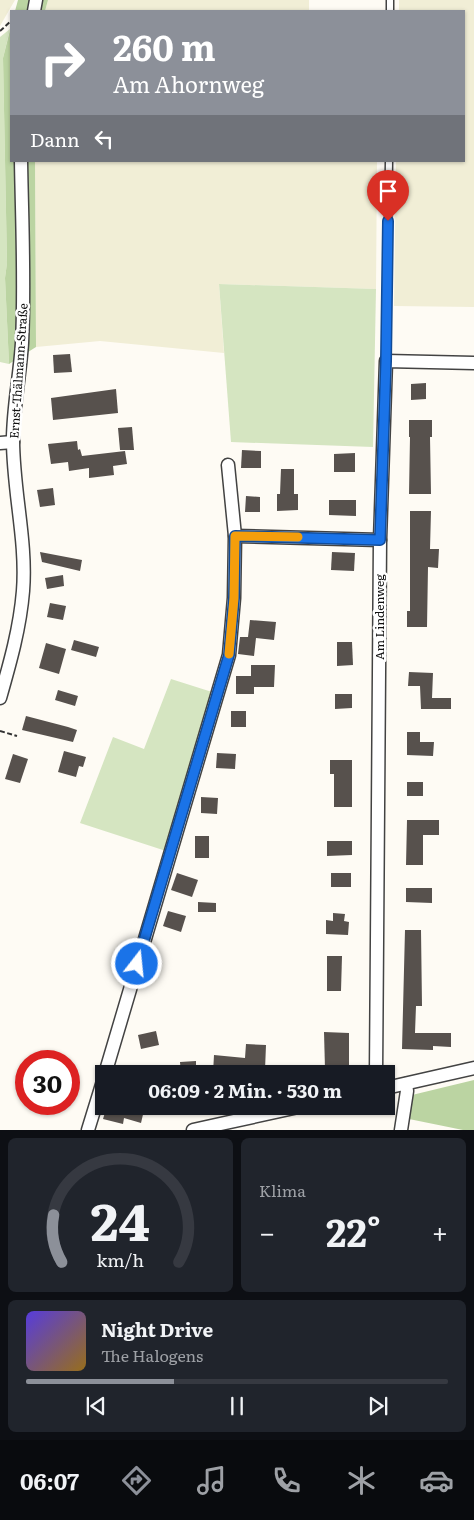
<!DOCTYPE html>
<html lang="de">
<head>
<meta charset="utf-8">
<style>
	body { margin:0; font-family:Literata,serif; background:#20242c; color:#f1f3f6; height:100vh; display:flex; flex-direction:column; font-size:19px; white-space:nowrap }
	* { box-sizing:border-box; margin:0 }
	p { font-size:16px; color:#9ea1a6 }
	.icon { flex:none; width:28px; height:28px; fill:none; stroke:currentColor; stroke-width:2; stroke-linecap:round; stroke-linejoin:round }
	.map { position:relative; height:1130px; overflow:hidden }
	.panel { display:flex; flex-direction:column; gap:8px; padding:8px; background:#0d0f14; flex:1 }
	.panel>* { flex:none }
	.banner { position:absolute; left:10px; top:10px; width:455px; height:152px; border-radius:0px; box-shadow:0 1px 4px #0004; background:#8c9099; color:#fff; overflow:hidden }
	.speed { position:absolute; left:15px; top:1050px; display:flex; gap:10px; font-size:25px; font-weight:700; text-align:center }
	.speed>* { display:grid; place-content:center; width:65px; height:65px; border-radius:50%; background:#171b24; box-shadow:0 1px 4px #0004; line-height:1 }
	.speed .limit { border:8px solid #d22; background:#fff; color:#111 }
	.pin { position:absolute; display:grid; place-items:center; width:42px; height:42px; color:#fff; margin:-51px -21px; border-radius:50% 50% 50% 0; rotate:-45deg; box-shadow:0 0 5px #0007 }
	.pin .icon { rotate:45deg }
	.me { position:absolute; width:55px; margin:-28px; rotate:16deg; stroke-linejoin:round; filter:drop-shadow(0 0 4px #0008) }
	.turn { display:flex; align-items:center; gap:18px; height:105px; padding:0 20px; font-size:22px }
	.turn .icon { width:65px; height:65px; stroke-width:2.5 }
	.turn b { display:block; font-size:35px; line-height:42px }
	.then { display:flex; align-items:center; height:48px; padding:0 20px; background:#0003; gap:10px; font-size:19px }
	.big { font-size:38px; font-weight:700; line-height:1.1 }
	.panel .card { flex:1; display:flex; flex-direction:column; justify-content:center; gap:8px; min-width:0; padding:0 18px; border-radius:8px; background:#20242c }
	.panel .dial { align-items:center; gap:0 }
	.dial svg { height:130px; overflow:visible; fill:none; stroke:#363941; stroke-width:7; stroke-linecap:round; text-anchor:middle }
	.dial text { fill:#f1f3f6; stroke:none }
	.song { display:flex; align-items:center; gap:15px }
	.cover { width:60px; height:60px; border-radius:8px; background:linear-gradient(135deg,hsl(250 70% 55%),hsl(40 70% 35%)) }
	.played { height:5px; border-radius:2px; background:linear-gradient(90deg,#8c9099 35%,#363941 35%) }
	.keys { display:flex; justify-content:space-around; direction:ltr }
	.heat { display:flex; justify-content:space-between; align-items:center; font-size:28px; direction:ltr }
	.panel .tiles { flex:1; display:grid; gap:8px; grid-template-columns:1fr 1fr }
	.card:last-child { grid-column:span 2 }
	.trip { position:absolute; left:95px; top:1065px; width:300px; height:50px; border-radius:0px; background:#171b24; box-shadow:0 1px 4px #0004; font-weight:700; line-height:50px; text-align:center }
	.tab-bar { display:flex; height:80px; justify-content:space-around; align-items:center; background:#090b0e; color:#9ea1a6 }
	.tab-bar .icon { width:35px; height:35px }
	.tab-bar .current { color:#8c9099 }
	.tab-bar b { font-size:22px; color:#f1f3f6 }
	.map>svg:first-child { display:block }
</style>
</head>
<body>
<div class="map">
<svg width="474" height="1130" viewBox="0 0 474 1130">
	<rect width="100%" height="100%" fill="#fefbf4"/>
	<g fill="#f1eed6">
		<path d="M0,0h15l-15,26z"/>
		<path d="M48,0h261v11h-264z"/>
		<path d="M399,0h75v307l-80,-1 2,-145h68v-150h-65z"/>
		<path d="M35,161h342l-1,128 -157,-5 5,69 -124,-12 -64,6z"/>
	</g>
	<g fill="#d5e5c1">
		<path d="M10,29l-7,29 4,205 -2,15 4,86 -9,-2v-325z"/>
		<path d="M219,284l157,5 -3,158 -142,-5z"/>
		<path d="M171,679l41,13 -46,159 -86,-28 33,-86 31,12z"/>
	</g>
	<g fill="#bbd4a2">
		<path d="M18,0h30l-3,11h-30z"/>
		<path d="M11,26v135h24l1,186 -27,17 -4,-86 2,-15 -4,-205z"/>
		<path d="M474,1080v50h-11l-54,-11 3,-24z"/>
	</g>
	<g fill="#57514d">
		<path d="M70,354l2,18 -18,1 -1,-18z"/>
		<path d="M426,383v16l-15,1v-16z"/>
		<path d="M116,389l2,24 -65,7 -2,-22z"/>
		<path d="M409,420h23v17h-2l1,57h-22l1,-57h-1z"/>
		<path d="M132,427l2,23h-14l-2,-22z"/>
		<path d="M77,441l1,9 2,-1 2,7 43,-5 2,13 -14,2 1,9 -25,3v-10l-20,3 -1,-9 -17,2 -3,-20z"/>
		<path d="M242,450l19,1v17h-20z"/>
		<path d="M355,453v19h-21v-18z"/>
		<path d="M281,469h13v25h4v16l-21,1v-17h3z"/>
		<path d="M53,488l2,17 -15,2 -3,-17z"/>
		<path d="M246,496l14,1v15h-15z"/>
		<path d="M329,500h27v16l-27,-1z"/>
		<path d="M410,511h21l-1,38h9l-1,19 -10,-1 -1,60h-20v-16h3z"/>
		<path d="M40,552l42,8 -2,11 -38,-9z"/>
		<path d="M332,552l23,1 -1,18 -23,-1z"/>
		<path d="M63,575l1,11 -17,3 -2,-11z"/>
		<path d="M50,603l16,3 -3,14 -16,-3z"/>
		<path d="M250,620l26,2 -2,18 -18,-2 -2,18 -16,-2 2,-17h8z"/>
		<path d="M74,640l25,7 -3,10 -25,-7z"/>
		<path d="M337,642h15l1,23 -16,1z"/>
		<path d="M46,643l20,6 -7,25 -20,-6z"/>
		<path d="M251,665h24l-1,22h-20v7h-18v-18h15z"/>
		<path d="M409,672l24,1 -1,25h19v11h-30l-1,-23h-12z"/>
		<path d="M58,690l20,6 -3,10 -20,-6z"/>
		<path d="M335,694h17v14l-17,1z"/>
		<rect x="231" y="711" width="15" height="16"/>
		<path d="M26,716l42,11 9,3 -4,12 -51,-12z"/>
		<path d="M407,732h13v10h14l-1,14 -26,-1z"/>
		<path d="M64,751l22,6 -3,10 -4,-1 -3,11 -18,-5z"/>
		<path d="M217,753l19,1 -1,15 -19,-1z"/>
		<path d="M13,754l15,5 -8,24 -15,-4z"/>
		<path d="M330,760h22v47h-18v-33h-4z"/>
		<rect x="407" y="782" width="16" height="14"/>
		<path d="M201,797l17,1 -1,16 -16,-1z"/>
		<path d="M407,820h32v15h-16v30h-17z"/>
		<rect x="195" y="836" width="14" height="22"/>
		<path d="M327,841h25v14l-25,1z"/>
		<path d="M177,873l21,7 -6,17 -21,-7z"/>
		<rect x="331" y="873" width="20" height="14"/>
		<path d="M406,888h26v15l-26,-1z"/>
		<path d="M198,902l18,1v9h-18z"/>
		<path d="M168,911l18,5 -5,16 -18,-6z"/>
		<path d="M333,913l12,1 -1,7 5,1 -1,13 -22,-1v-14l7,1z"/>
		<path d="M405,930h16l1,76h-6l-1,27h36v14l-18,-1v4l-31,-1z"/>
		<path d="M327,956h15l-1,35h-14z"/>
		<path d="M156,1031l3,14 -18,4 -3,-14z"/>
		<path d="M324,1032l25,1v37l-24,-1z"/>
		<path d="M246,1044l20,1 -1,25 -35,-1 -1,5 -16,-1 1,-18 31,3z"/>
		<path d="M196,1061v13h-15l-1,-12z"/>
		<path d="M107,1106h38l-4,17 -17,-5 -1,6 -20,-5z"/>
	</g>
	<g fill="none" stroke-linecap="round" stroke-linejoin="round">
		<g stroke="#434343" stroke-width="9">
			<g id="lane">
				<path d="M390,0v11"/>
				<path d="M386,361l3,-200"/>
			</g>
		</g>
		<g stroke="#434343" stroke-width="15">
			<g id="street">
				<path d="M34,11l2,-11"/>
				<path d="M0,443l13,-1"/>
				<path d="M235,536l145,4"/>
				<path d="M0,698c10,-35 20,-70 23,-107 4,-50 -10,-100 -10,-151 0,-32 7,-65 9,-97 3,-61 0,-121 -1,-182"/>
				<path d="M105,1074l124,-419 5,-57 1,-62 -7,-71"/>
				<path d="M376,1074l4,-534 6,-179 88,2"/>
				<path d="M386,1088l88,-20"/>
				<path d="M88,1130l16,-52"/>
				<path d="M193,1130l110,-24"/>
				<path d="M401,1130l6,-39 -1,-7"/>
			</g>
		</g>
		<g stroke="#323232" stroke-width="2" stroke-dasharray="5 2.5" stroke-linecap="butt">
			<path d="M0,31l11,-10"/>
			<path d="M0,731l17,5"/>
		</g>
		<use href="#lane" stroke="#fff" stroke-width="6"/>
		<use href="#street" stroke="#fff" stroke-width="12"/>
	</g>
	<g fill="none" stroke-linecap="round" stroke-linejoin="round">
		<g stroke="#114b97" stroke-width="12">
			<path id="route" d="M137,964l92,-309 5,-57 1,-62 145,4 6,-179 2,-140"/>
		</g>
		<use href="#route" stroke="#1a73e8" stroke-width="9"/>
		<path stroke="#f59e0b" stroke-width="9" d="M229,654l5,-56 1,-62 63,1"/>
	</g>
	<g text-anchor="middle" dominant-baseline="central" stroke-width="5" stroke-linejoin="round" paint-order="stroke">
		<g font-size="12" fill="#101010" stroke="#fff">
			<text transform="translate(18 371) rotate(-86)">Ernst-Thälmann-Straße</text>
			<text transform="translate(379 617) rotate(-90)">Am Lindenweg</text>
		</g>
	</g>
</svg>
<div class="speed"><div class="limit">30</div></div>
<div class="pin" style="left:388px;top:221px;background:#d93025"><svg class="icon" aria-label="arrive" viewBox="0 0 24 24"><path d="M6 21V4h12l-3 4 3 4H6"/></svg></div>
<svg class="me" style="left:137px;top:964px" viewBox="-20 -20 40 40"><circle r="17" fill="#1a73e8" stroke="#fff" stroke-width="3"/><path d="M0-11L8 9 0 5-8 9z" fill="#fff"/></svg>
<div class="trip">06:09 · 2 Min. · 530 m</div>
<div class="banner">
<div class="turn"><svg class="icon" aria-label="right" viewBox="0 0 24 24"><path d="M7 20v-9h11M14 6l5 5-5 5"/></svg><div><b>260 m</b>Am Ahornweg</div></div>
<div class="then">Dann<svg class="icon" aria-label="left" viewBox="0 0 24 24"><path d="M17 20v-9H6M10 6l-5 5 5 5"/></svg></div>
</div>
</div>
<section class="panel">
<div class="tiles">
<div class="card dial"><svg viewBox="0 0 100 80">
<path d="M14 69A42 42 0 1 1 86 69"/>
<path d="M14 69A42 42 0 0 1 9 40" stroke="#8c9099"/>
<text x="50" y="56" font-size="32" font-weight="700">24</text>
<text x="50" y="72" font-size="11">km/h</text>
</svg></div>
<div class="card"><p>Klima</p>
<div class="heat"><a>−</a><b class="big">22°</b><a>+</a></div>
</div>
<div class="card">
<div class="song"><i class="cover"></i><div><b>Night Drive</b><p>The Halogens</p></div></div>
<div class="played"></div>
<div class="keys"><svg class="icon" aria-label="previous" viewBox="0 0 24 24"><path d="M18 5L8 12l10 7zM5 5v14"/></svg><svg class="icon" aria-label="pause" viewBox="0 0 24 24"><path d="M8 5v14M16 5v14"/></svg><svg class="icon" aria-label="next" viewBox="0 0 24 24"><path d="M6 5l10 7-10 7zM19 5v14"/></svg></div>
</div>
</div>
</section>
<nav class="tab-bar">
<b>06:07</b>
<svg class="icon current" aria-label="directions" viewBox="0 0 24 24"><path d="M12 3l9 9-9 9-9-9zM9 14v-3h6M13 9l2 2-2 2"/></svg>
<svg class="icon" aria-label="music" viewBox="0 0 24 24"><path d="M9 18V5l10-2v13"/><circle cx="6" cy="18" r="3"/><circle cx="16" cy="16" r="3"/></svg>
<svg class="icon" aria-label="phone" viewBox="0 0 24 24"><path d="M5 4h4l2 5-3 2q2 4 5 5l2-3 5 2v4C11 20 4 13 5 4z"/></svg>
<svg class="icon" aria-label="climate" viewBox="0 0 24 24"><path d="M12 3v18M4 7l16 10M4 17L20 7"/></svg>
<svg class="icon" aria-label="car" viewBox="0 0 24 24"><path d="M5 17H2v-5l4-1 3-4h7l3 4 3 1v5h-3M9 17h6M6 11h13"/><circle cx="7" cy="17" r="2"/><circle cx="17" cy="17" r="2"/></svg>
</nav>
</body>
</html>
